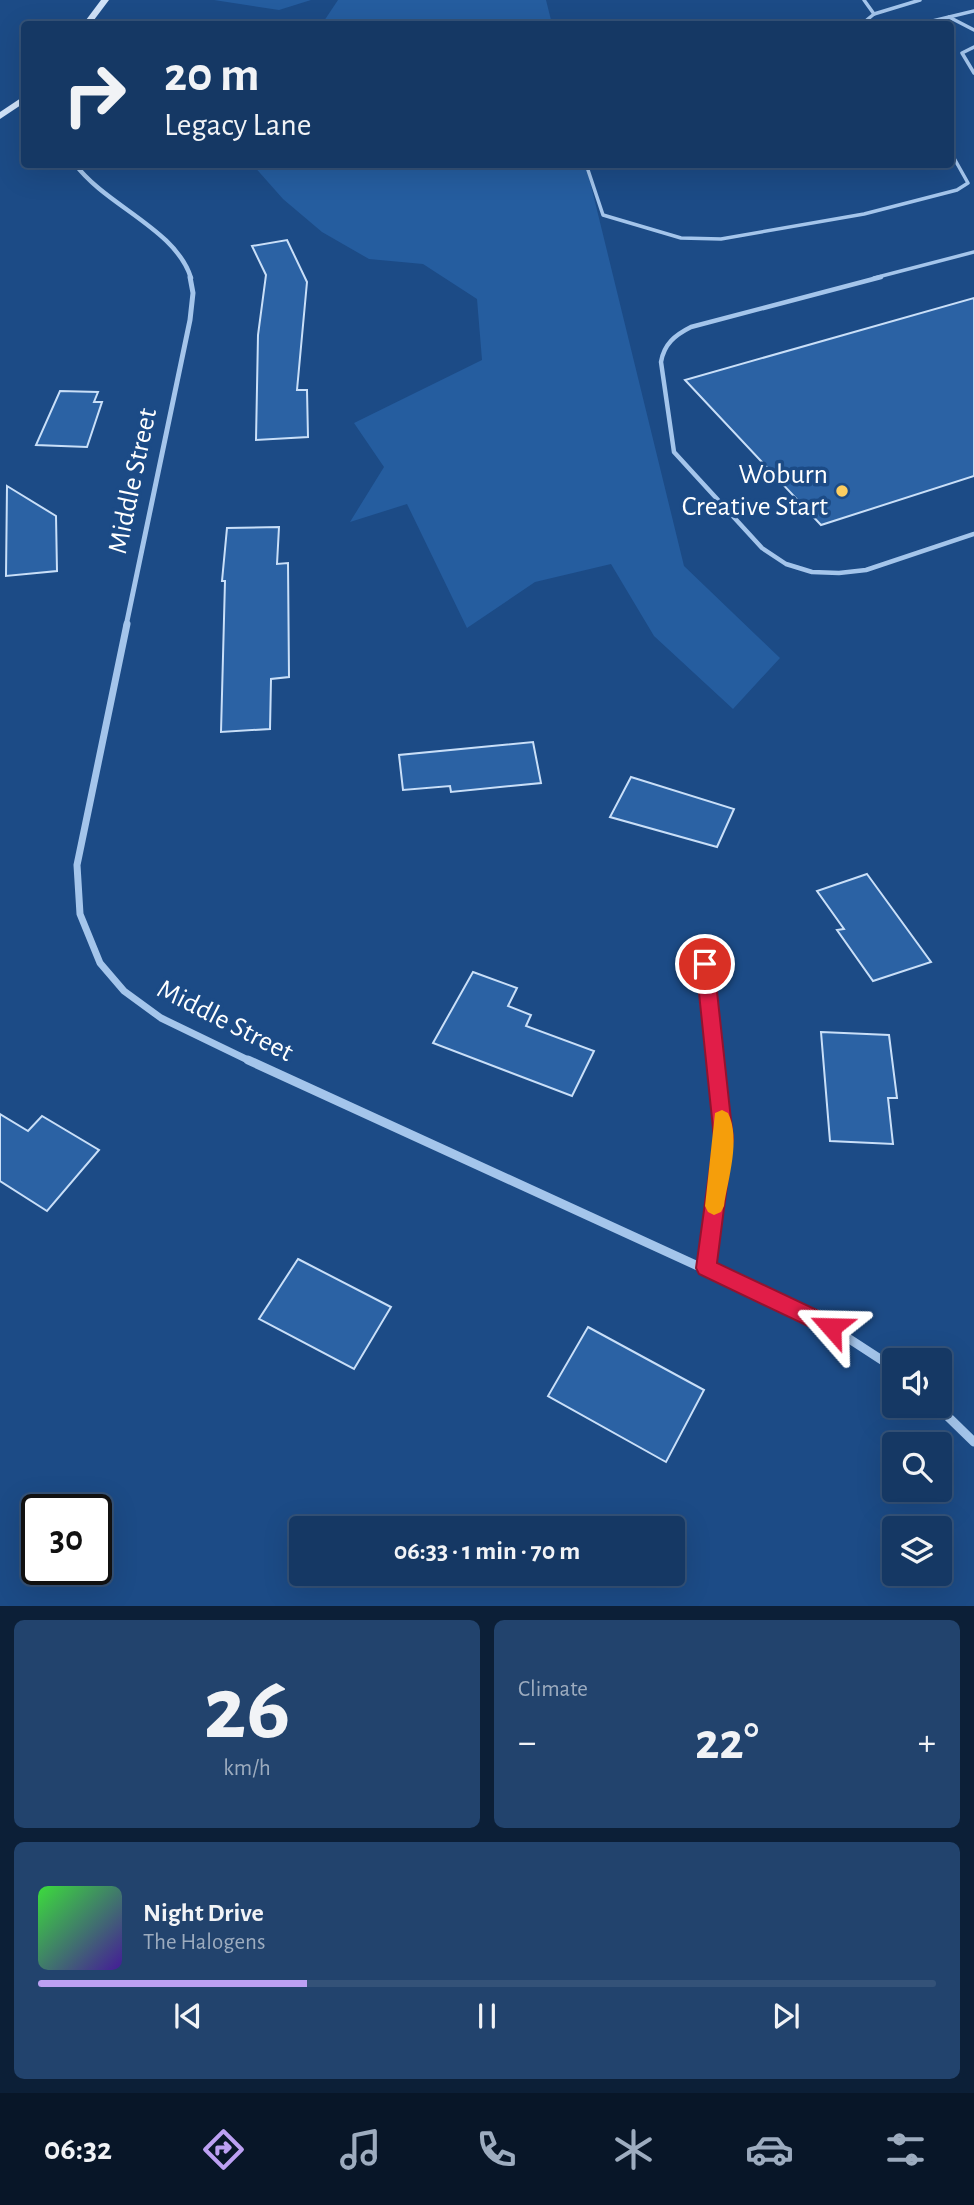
<!DOCTYPE html>
<html lang="en">
<head>
<meta charset="utf-8">
<style>
	body { margin:0; font-family:"Alegreya Sans",sans-serif; background:#22436d; color:#f1f3f6; height:100vh; display:flex; flex-direction:column; font-size:26px; white-space:nowrap }
	* { box-sizing:border-box; margin:0 }
	p { font-size:23px; color:#9dacbf }
	.icon { flex:none; width:38px; height:38px; fill:none; stroke:currentColor; stroke-width:2; stroke-linecap:round; stroke-linejoin:round }
	.map { position:relative; height:1606px; overflow:hidden }
	.drawer { display:flex; flex-direction:column; gap:14px; padding:14px; background:#0c1f37; flex:1 }
	.drawer>* { flex:none }
	.hud { position:absolute; left:21px; top:21px; width:933px; height:147px; border-radius:7px; box-shadow:0 7px 28px #0002,0 0 0 2px #345278; background:#153864; color:#f1f3f6; overflow:hidden }
	.fabs { position:absolute; left:882px; top:1348px; display:grid; gap:14px }
	.fabs a { display:grid; place-items:center; width:70px; height:70px; border-radius:7px; background:#153864; box-shadow:0 7px 28px #0002,0 0 0 2px #345278; font-size:35px }
	.speed { position:absolute; left:21px; top:1494px; display:flex; gap:14px; font-size:35px; font-weight:700; text-align:center }
	.speed>* { display:grid; place-content:center; width:91px; height:91px; border-radius:50%; background:#153864; box-shadow:0 7px 28px #0002,0 0 0 2px #345278; line-height:1 }
	.speed .limit { border:4px solid #111; border-radius:10px; background:#fff; color:#111 }
	.pin { position:absolute; display:grid; place-items:center; width:60px; height:60px; color:#fff; margin:-30px; border:4px solid #fff; border-radius:50%; box-shadow:0 2px 7px #0007 }
	.me { position:absolute; width:77px; margin:-38px; rotate:295deg; stroke-linejoin:round; filter:drop-shadow(0 0 5px #0008) }
	.turn { display:flex; align-items:center; gap:24px; height:147px; padding:0 28px; font-size:32px }
	.turn .icon { width:91px; height:91px; stroke-width:2.5 }
	.turn b { display:block; font-size:49px; line-height:60px }
	.big { font-size:52px; font-weight:600; line-height:1.1 }
	.drawer .card { flex:1; display:flex; flex-direction:column; justify-content:center; gap:10px; min-width:0; padding:0 24px; border-radius:10px; background:#22436d }
	.drawer .dial { align-items:center; gap:0 }
	.dial b { font-size:91px; line-height:1 }
	.song { display:flex; align-items:center; gap:21px }
	.cover { width:84px; height:84px; border-radius:10px; background:linear-gradient(135deg,hsl(120 70% 55%),hsl(260 70% 35%)) }
	.played { height:7px; border-radius:4px; background:linear-gradient(90deg,#bca0f2 30%,#345278 30%) }
	.keys { display:flex; justify-content:space-around; direction:ltr }
	.heat { display:flex; justify-content:space-between; align-items:center; font-size:38px; direction:ltr }
	.drawer .tiles { flex:1; display:grid; gap:14px; grid-template-columns:1fr 1fr }
	.card:last-child { grid-column:span 2 }
	.trip { position:absolute; left:289px; top:1516px; width:396px; height:70px; border-radius:7px; background:#153864; box-shadow:0 7px 28px #0002,0 0 0 2px #345278; font-weight:600; line-height:70px; text-align:center }
	.tab-bar { display:flex; height:112px; justify-content:space-around; align-items:center; background:#081628; color:#9dacbf }
	.tab-bar .icon { width:49px; height:49px }
	.tab-bar .selected { color:#bca0f2 }
	.tab-bar b { font-size:32px; color:#f1f3f6 }
	.map>svg:first-child { display:block }
</style>
</head>
<body>
<div class="map">
<svg width="974" height="1607" viewBox="0 0 974 1607">
	<rect width="100%" height="100%" fill="#1c4b86"/>
	<g fill="#255d9f">
		<path d="M214,0h97l-32,10z"/>
		<path d="M338,0h208l6,24h-230z"/>
		<path d="M253,165h333l98,401 96,92 -47,51 -79,-73 -43,-72 -76,18 -68,46 -60,-124 -57,18 34,-55 -30,-44 128,-63 -5,-61 -54,-35 -54,-5 -47,-27 -39,-33z"/>
	</g>
	<g fill="#2b62a4" stroke="#c9dff8" stroke-width="2">
		<path d="M287,240l20,42 -10,108h10l1,47 -52,3 2,-105 8,-60 -14,-29z"/>
		<path d="M974,298v178l-153,49 -136,-145z"/>
		<path d="M60,391l38,1 -4,10h8l-15,45 -51,-2z"/>
		<path d="M7,486l49,30 1,55 -51,5z"/>
		<path d="M279,527l-2,37 11,-1 1,114 -18,2 -1,50 -49,3 4,-151h-3l5,-53z"/>
		<path d="M533,742l8,41 -90,9 -1,-6 -47,4 -4,-35z"/>
		<path d="M631,777l103,32 -17,38 -107,-30z"/>
		<path d="M867,874l64,88 -58,19 -36,-51 7,-1 -27,-38z"/>
		<path d="M473,972l44,16 -9,18 23,9 -5,11 68,25 -22,45 -139,-53z"/>
		<path d="M821,1032l68,3 8,63h-9l5,46 -63,-3z"/>
		<path d="M0,1114l28,17 14,-15 57,34 -52,61 -47,-30z"/>
		<path d="M298,1259l93,48 -37,62 -95,-50z"/>
		<path d="M588,1327l116,63 -38,72 -118,-66z"/>
	</g>
	<g fill="none" stroke-linecap="round" stroke-linejoin="round">
		<g stroke="#a4c5eb" stroke-width="3.5">
			<path d="M864,0l10,14"/>
			<path d="M949,17l25,13"/>
			<path d="M862,24l12,-10 46,-14"/>
			<path d="M920,24l54,-13"/>
			<path d="M974,47l-12,6 12,20"/>
			<path d="M586,164l17,51 78,23 40,1 143,-25 93,-24 11,-7 -18,-32"/>
			<path d="M874,278l100,-26"/>
		</g>
		<path stroke="#a4c5eb" stroke-width="4.5" d="M881,277l-190,50c-16,8 -27,17 -30,35l13,90 88,96 24,16 26,8 27,1 27,-3 108,-36"/>
		<path stroke="#a4c5eb" stroke-width="4.5" d="M75,164c31,42 101,65 116,114"/>
		<path stroke="#a4c5eb" stroke-width="5" d="M126,626l64,-306 3,-27 -3,-16"/>
		<g stroke="#a4c5eb" stroke-width="7">
			<path d="M127,624l-50,241 3,49 20,49 24,28 37,27 91,44"/>
			<path d="M702,940l14,122"/>
		</g>
		<g stroke="#a4c5eb" stroke-width="9">
			<path d="M248,1060l583,267 63,41"/>
			<path d="M706,1268l18,-130 -9,-78"/>
			<path d="M936,1405l38,37"/>
		</g>
		<g fill="#d0e2f8" fill-rule="evenodd">
			<path d="M101,0h8l-18,24h-8z"/>
			<path d="M24,96v7l-24,16v-7z"/>
		</g>
	</g>
	<path fill="#e11d48" stroke="#92132f" stroke-width="2" d="M705,957l9,7 19,174 -16,125 121,57 3,7 -3,7 -7,3 -132,-63 -3,-6 18,-130 -18,-174z"/>
	<path fill="#f59e0b" d="M722,1110l6,3c13,26 0,66 -4,93l-3,6 -7,3 -6,-3 -3,-6 10,-93z"/>
	<circle fill="#fcce61" stroke="#1c4b86" stroke-width="2.5" cx="842" cy="491" r="7"/>
	<g text-anchor="middle" dominant-baseline="central" stroke-width="7" stroke-linejoin="round" paint-order="stroke">
		<g font-size="28" fill="#fff" stroke="#1c4b86" text-anchor="end">
			<text x="828" y="475">Woburn<tspan x="828" dy="32">Creative Start</tspan></text>
		</g>
		<g font-size="28" fill="#fff" stroke="#1c4b86">
			<text transform="translate(133 481) rotate(-78)">Middle Street</text>
			<text transform="translate(225 1021) rotate(27)">Middle Street</text>
		</g>
	</g>
</svg>
<div class="fabs">
<a><svg class="icon" aria-label="sound" viewBox="0 0 24 24"><path d="M4 9h4l5-4v14l-5-4H4zM17 9q2 3 0 6"/></svg></a>
<a><svg class="icon" aria-label="search" viewBox="0 0 24 24"><circle cx="10" cy="10" r="6"/><path d="M15 15l6 6"/></svg></a>
<a><svg class="icon" aria-label="layers" viewBox="0 0 24 24"><path d="M12 4l9 5-9 5-9-5zM3 14l9 5 9-5"/></svg></a>
</div>
<div class="speed"><div class="limit">30</div></div>
<div class="pin" style="left:705px;top:964px;background:#d93025"><svg class="icon" aria-label="arrive" viewBox="0 0 24 24"><path d="M6 21V4h12l-3 4 3 4H6"/></svg></div>
<svg class="me" style="left:831px;top:1327px" viewBox="-20 -20 40 40"><path d="M0-17L14 15 0 8-14 15z" fill="#e11d48" stroke="#fff" stroke-width="4"/></svg>
<div class="trip">06:33 · 1 min · 70 m</div>
<div class="hud">
<div class="turn"><svg class="icon" aria-label="right" viewBox="0 0 24 24"><path d="M7 20v-9h11M14 6l5 5-5 5"/></svg><div><b>20 m</b>Legacy Lane</div></div>
</div>
</div>
<section class="drawer">
<div class="tiles">
<div class="card dial"><b>26</b><p>km/h</p></div>
<div class="card"><p>Climate</p>
<div class="heat"><a>−</a><b class="big">22°</b><a>+</a></div>
</div>
<div class="card">
<div class="song"><i class="cover"></i><div><b>Night Drive</b><p>The Halogens</p></div></div>
<div class="played"></div>
<div class="keys"><svg class="icon" aria-label="previous" viewBox="0 0 24 24"><path d="M18 5L8 12l10 7zM5 5v14"/></svg><svg class="icon" aria-label="pause" viewBox="0 0 24 24"><path d="M8 5v14M16 5v14"/></svg><svg class="icon" aria-label="next" viewBox="0 0 24 24"><path d="M6 5l10 7-10 7zM19 5v14"/></svg></div>
</div>
</div>
</section>
<nav class="tab-bar">
<b>06:32</b>
<svg class="icon selected" aria-label="directions" viewBox="0 0 24 24"><path d="M12 3l9 9-9 9-9-9zM9 14v-3h6M13 9l2 2-2 2"/></svg>
<svg class="icon" aria-label="music" viewBox="0 0 24 24"><path d="M9 18V5l10-2v13"/><circle cx="6" cy="18" r="3"/><circle cx="16" cy="16" r="3"/></svg>
<svg class="icon" aria-label="phone" viewBox="0 0 24 24"><path d="M5 4h4l2 5-3 2q2 4 5 5l2-3 5 2v4C11 20 4 13 5 4z"/></svg>
<svg class="icon" aria-label="climate" viewBox="0 0 24 24"><path d="M12 3v18M4 7l16 10M4 17L20 7"/></svg>
<svg class="icon" aria-label="car" viewBox="0 0 24 24"><path d="M5 17H2v-5l4-1 3-4h7l3 4 3 1v5h-3M9 17h6M6 11h13"/><circle cx="7" cy="17" r="2"/><circle cx="17" cy="17" r="2"/></svg>
<svg class="icon" aria-label="filters" viewBox="0 0 24 24"><path d="M4 7h16M4 17h16"/><circle cx="9" cy="7" r="2"/><circle cx="15" cy="17" r="2"/></svg>
</nav>
</body>
</html>
